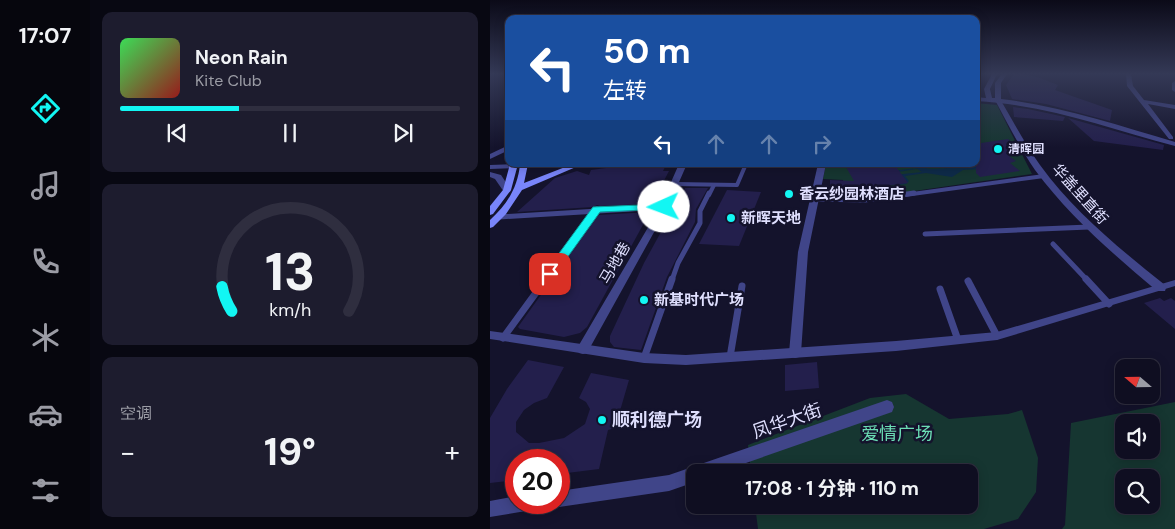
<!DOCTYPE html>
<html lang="zh">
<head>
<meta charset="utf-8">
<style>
	body { margin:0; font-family:"DM Sans","Noto Sans SC",sans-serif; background:#1d1c2e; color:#f1f3f6; height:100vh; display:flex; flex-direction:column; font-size:19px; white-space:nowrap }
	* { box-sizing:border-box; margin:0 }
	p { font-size:16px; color:#9b9ca5 }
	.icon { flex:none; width:28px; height:28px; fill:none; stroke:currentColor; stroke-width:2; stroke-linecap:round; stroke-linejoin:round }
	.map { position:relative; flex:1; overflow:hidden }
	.details { display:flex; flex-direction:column; gap:12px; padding:12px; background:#080812; width:400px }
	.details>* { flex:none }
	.banner { position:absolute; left:15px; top:15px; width:475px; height:152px; border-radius:10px; box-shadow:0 2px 12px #0003,0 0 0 1px #2f2e3f; background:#1a4fa0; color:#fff; overflow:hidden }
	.needle { width:32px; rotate:290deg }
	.fabs { position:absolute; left:625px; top:359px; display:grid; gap:10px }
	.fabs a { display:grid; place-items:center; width:45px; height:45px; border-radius:10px; background:#0f0e21; box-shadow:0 2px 12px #0003,0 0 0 1px #2f2e3f; font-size:25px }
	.speed { position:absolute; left:15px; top:449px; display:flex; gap:10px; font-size:25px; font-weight:700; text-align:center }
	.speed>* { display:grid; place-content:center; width:65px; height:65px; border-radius:50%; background:#0f0e21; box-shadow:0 2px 12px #0003,0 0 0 1px #2f2e3f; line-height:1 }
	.speed .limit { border:8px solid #d22; background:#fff; color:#111 }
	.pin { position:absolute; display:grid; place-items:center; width:42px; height:42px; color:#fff; margin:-21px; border-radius:10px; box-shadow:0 2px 8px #0006 }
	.me { position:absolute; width:55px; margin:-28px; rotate:268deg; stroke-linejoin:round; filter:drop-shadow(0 0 4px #0008) }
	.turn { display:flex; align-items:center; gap:18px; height:105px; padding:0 15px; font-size:22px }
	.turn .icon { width:65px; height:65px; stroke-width:2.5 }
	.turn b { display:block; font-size:35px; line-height:42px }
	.lanes { display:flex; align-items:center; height:48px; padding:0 15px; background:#0003; justify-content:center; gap:25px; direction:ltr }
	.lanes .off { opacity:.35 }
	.big { font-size:38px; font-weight:700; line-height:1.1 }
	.details .card { flex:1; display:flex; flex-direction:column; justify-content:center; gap:8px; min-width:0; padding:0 18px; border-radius:10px; background:#1d1c2e }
	.details .dial { align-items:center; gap:0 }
	.dial svg { height:130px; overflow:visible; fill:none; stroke:#2f2e3f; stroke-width:7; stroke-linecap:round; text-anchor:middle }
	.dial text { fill:#f1f3f6; stroke:none }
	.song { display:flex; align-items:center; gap:15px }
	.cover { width:60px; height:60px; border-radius:8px; background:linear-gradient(135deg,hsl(130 70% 55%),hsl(0 70% 35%)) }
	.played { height:5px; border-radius:2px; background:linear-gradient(90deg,#12f6f3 35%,#2f2e3f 35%) }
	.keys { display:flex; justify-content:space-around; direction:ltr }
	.heat { display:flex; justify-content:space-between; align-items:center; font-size:28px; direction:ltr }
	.trip { position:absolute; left:196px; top:464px; width:292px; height:50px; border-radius:10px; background:#0f0e21; box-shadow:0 2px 12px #0003,0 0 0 1px #2f2e3f; font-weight:700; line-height:50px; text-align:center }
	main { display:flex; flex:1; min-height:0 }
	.tab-bar { display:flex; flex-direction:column; width:90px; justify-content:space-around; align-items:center; background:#06060d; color:#9b9ca5 }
	.tab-bar .icon { width:35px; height:35px }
	.tab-bar .selected { color:#12f6f3 }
	.tab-bar b { font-size:22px; color:#f1f3f6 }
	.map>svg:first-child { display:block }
</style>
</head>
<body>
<main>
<nav class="tab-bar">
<b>17:07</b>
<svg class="icon selected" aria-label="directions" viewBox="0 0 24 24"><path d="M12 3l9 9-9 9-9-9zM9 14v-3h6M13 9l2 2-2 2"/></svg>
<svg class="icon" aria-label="music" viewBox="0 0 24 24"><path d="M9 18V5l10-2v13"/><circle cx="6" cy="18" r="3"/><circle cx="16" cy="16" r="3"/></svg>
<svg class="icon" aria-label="phone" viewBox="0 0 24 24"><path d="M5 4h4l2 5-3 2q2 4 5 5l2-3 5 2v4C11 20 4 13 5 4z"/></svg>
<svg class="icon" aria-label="climate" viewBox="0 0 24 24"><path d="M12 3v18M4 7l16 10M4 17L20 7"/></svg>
<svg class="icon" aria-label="car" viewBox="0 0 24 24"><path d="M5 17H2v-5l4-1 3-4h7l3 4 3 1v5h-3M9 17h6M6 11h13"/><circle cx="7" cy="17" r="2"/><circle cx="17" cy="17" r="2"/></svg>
<svg class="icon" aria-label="filters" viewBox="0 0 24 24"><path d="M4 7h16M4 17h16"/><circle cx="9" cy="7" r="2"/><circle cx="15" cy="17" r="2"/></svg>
</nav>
<section class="details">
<div class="card">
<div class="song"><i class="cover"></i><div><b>Neon Rain</b><p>Kite Club</p></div></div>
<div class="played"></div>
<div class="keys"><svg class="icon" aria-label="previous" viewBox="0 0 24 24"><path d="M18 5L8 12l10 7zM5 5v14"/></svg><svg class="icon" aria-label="pause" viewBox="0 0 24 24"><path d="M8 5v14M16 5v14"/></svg><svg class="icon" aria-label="next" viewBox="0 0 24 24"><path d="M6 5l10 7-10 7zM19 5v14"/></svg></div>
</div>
<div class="card dial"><svg viewBox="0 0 100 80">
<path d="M14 69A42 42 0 1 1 86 69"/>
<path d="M14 69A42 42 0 0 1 8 54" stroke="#12f6f3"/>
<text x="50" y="56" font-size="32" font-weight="700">13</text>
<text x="50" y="72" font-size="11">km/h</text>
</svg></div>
<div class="card"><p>空调</p>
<div class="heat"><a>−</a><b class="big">19°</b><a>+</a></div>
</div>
</section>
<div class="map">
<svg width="685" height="529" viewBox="0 0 685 529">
	<rect width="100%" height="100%" fill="#14132c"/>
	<g fill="#163631" fill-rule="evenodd">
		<path d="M486,103l21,2 35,69 -166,24 -24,1 1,-19 -20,-1 3,-15h150z"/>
		<path d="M416,394l43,25 59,-5 14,-4 16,48 -2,34 -18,27 -34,10h-226l-3,-24h215v-33h-219l-3,-27 122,-47z"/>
		<path d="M685,402v127h-113l3,-4 6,-102zM634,422h27v28h-27zM634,478h27v27h-27z"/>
	</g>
	<path fill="#0e2b4a" d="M424,164c6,0 6,3 11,4 8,2 26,0 34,-2l2,-2h15l6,5 -19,1 -11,7 -26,-4 -21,3 4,5 -3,3 -8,1 -8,-2 4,-8 28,-3 -5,-3 -26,4 -1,-2 28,-3z"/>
	<g fill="#231f4c">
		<path d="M524,74h10l16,4 18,7 -3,5 57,20 -2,11 -64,-17 -34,-5 -6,-14z"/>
		<path d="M523,107l15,2 37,8 -2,4 -49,-4z"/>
		<path d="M578,118l96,27 -1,5 -69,-9z"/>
		<path d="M518,139l10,8 -5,1 7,6 -11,2 7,5 -6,2 10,8 -40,6 -4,-4v-22l5,4v-12z"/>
		<path d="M357,164h47l14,19 -23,3 2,2 -5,1v1l-14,2 -1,-1 -37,4v-15l24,1 -8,-14h2z"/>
		<path d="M131,166v2l44,-1 -2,4h6l-16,31h-4v2l-49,2 -3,-1 -4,2 -76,5 38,-34 22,-7 12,4 2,-5z"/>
		<path d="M195,188h23l-12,21 -1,13 -28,55 -26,73 -27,-3 -4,-5v-6l34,-73z"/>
		<path d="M237,190l34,2 -22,54 -40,-2z"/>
		<path d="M160,212l-63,115 -7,6 -16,4 -44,-8 -2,-2 80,-112z"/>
		<path d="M670,298l4,3 7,-3 4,3v28l-31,-26z"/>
		<path d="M38,360l36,7 -17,31 -13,5 -10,7 -8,12v10l13,11h10l25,-5 21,-14 5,-15 -4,-7 -7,-4 12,-25 38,7 -14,48 -7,2 -9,39 -40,5v-14h-43v20l-26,3v-65l17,-29z"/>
		<path d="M327,362l2,26 -34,3v-26z"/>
	</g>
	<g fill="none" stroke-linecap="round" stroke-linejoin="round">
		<g stroke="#404589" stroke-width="4">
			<path d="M184,184l63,1 9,-21"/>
			<path d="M219,195l5,-10"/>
			<path d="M415,195l139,-19"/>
		</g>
		<g stroke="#404589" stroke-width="5">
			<path d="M323,199l52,1 49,-7"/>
			<path d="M9,217l165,-10"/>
			<path d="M435,234l164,-7"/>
			<path d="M563,244l34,36"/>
			<path d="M55,280l52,-71"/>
			<path d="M182,280l6,-17 22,-40v-12l9,-18"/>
		</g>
		<g stroke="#404589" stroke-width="7">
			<path d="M596,279l23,25"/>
			<path d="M478,281l29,55"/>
			<path d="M450,289l18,51"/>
			<path d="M13,338l43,-59"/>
			<path d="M240,357l12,-71"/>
			<path d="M154,358l28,-79"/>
		</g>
		<path fill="#404589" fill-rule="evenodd" d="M685,280v6l-178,54 -101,11 -210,14 -42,-2 -154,-24v-8l154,22 42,2 210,-14 101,-9z"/>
		<g fill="#404589" fill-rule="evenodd">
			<path d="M636,74h5l2,12 11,14 31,5v4l-27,-5 25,33v2h-4l-42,-53z"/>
			<path d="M685,81v11l-3,-2v-7z"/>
			<path d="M506,99h4c13,22 25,45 40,66 34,47 80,84 125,120l1,3 -1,3h-8c-44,-37 -88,-75 -122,-121 -15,-22 -27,-46 -40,-70z"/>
			<path d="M189,164h8l-19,43 -81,146 -4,1 -4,-1 -2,-4 2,-4 81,-138z"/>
			<path d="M328,164h8l-18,88 -7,101 -2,4 -4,1 -4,-1 -2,-4 9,-101z"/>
			<path d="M397,400l5,2 2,5 -2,5 -172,60h-25v10l-26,9 -110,16 -6,-2 -1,-3h7v-11l110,-16z"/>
			<path d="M26,496v6h24l-2,6 -6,2 -42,7v-16z"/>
		</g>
		<g fill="#404589" fill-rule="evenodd">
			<path d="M502,74h5l-7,15 2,9h3v-15l7,-9h5l-6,9v16c60,7 116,26 174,43v4c-68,-18 -127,-41 -199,-45v-4l10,1 -2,-9z"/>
			<path d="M19,145v5l-19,9v-5z"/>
			<path d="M28,164h58l-4,2 -82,3v-4z"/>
			<path d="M0,172l11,3 10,15 -1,2h-6l-9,-13 -5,-2z"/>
		</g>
		<g fill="#7985fa" fill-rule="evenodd">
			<path d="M20,164h8l-7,26 -18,24 -3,1v-9l13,-16z"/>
			<path d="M30,164h8l-4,19 49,-19h10l-61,26 -16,24 -13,13 -3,1v-8c17,-15 28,-33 30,-56z"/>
		</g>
	</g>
	<linearGradient id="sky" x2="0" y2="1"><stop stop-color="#0b0a18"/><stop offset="0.5" stop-color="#343956"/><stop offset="1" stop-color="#343956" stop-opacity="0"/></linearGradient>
	<rect width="685" height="148" fill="url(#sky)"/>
	<path fill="#12f6f3" stroke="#0ca09e" d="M174,204l4,1v4l-68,3 -46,64h-8l-2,-2 2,-3 47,-64z"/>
	<g fill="#12f6f3" stroke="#14132c" stroke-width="2">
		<circle cx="508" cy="149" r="5"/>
		<circle cx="299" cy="194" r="5"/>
		<circle cx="241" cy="218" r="5"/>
		<circle cx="154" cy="300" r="5"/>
		<circle cx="112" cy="420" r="5"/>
	</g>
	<g text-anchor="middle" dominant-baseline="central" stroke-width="5" stroke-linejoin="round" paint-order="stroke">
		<g font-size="12" font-weight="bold" fill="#dfdffe" stroke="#14132c" text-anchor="start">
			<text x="518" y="149">清晖园</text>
		</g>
		<g font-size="15" font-weight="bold" fill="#dfdffe" stroke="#14132c" text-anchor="start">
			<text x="309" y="194">香云纱园林酒店</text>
			<text x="251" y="218">新晖天地</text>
			<text x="164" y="300">新基时代广场</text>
		</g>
		<g font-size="15" fill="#dfdffe" stroke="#14132c">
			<text transform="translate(590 194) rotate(48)">华盖里直街</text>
			<text transform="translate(125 263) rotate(-60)">马地巷</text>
		</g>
		<g font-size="18" font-weight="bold" fill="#dfdffe" stroke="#14132c" text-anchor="start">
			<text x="122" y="420">顺利德广场</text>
		</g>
		<g font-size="18" fill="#dfdffe" stroke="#14132c">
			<text transform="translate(297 421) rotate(-19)">凤华大街</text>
		</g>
		<g font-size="18" fill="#6bddb4" stroke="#14132c">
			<text x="407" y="434">爱情广场</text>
		</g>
	</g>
</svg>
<div class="fabs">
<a><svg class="needle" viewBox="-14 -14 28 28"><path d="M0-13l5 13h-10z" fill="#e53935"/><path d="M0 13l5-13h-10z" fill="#9b9ca5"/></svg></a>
<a><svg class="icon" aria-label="sound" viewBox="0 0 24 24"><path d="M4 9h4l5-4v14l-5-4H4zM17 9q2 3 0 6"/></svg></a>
<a><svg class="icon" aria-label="search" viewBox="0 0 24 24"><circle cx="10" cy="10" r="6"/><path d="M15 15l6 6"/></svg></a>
</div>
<div class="speed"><div class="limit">20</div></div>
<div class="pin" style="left:60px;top:274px;background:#d93025"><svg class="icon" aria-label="arrive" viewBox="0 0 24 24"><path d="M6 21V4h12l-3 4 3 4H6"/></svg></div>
<svg class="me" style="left:174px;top:207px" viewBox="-20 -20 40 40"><circle r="19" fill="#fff"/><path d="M0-13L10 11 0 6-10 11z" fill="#12f6f3"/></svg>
<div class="trip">17:08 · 1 分钟 · 110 m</div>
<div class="banner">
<div class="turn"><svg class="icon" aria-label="left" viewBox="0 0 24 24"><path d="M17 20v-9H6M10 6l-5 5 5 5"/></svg><div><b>50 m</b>左转</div></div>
<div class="lanes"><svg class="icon" aria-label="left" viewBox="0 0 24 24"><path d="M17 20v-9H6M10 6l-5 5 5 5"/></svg><svg class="icon off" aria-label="ahead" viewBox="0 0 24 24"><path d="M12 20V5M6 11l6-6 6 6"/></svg><svg class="icon off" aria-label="ahead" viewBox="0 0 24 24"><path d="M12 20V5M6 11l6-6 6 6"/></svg><svg class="icon off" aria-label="right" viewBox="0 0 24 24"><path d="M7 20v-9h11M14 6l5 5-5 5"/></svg></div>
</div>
</div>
</main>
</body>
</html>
